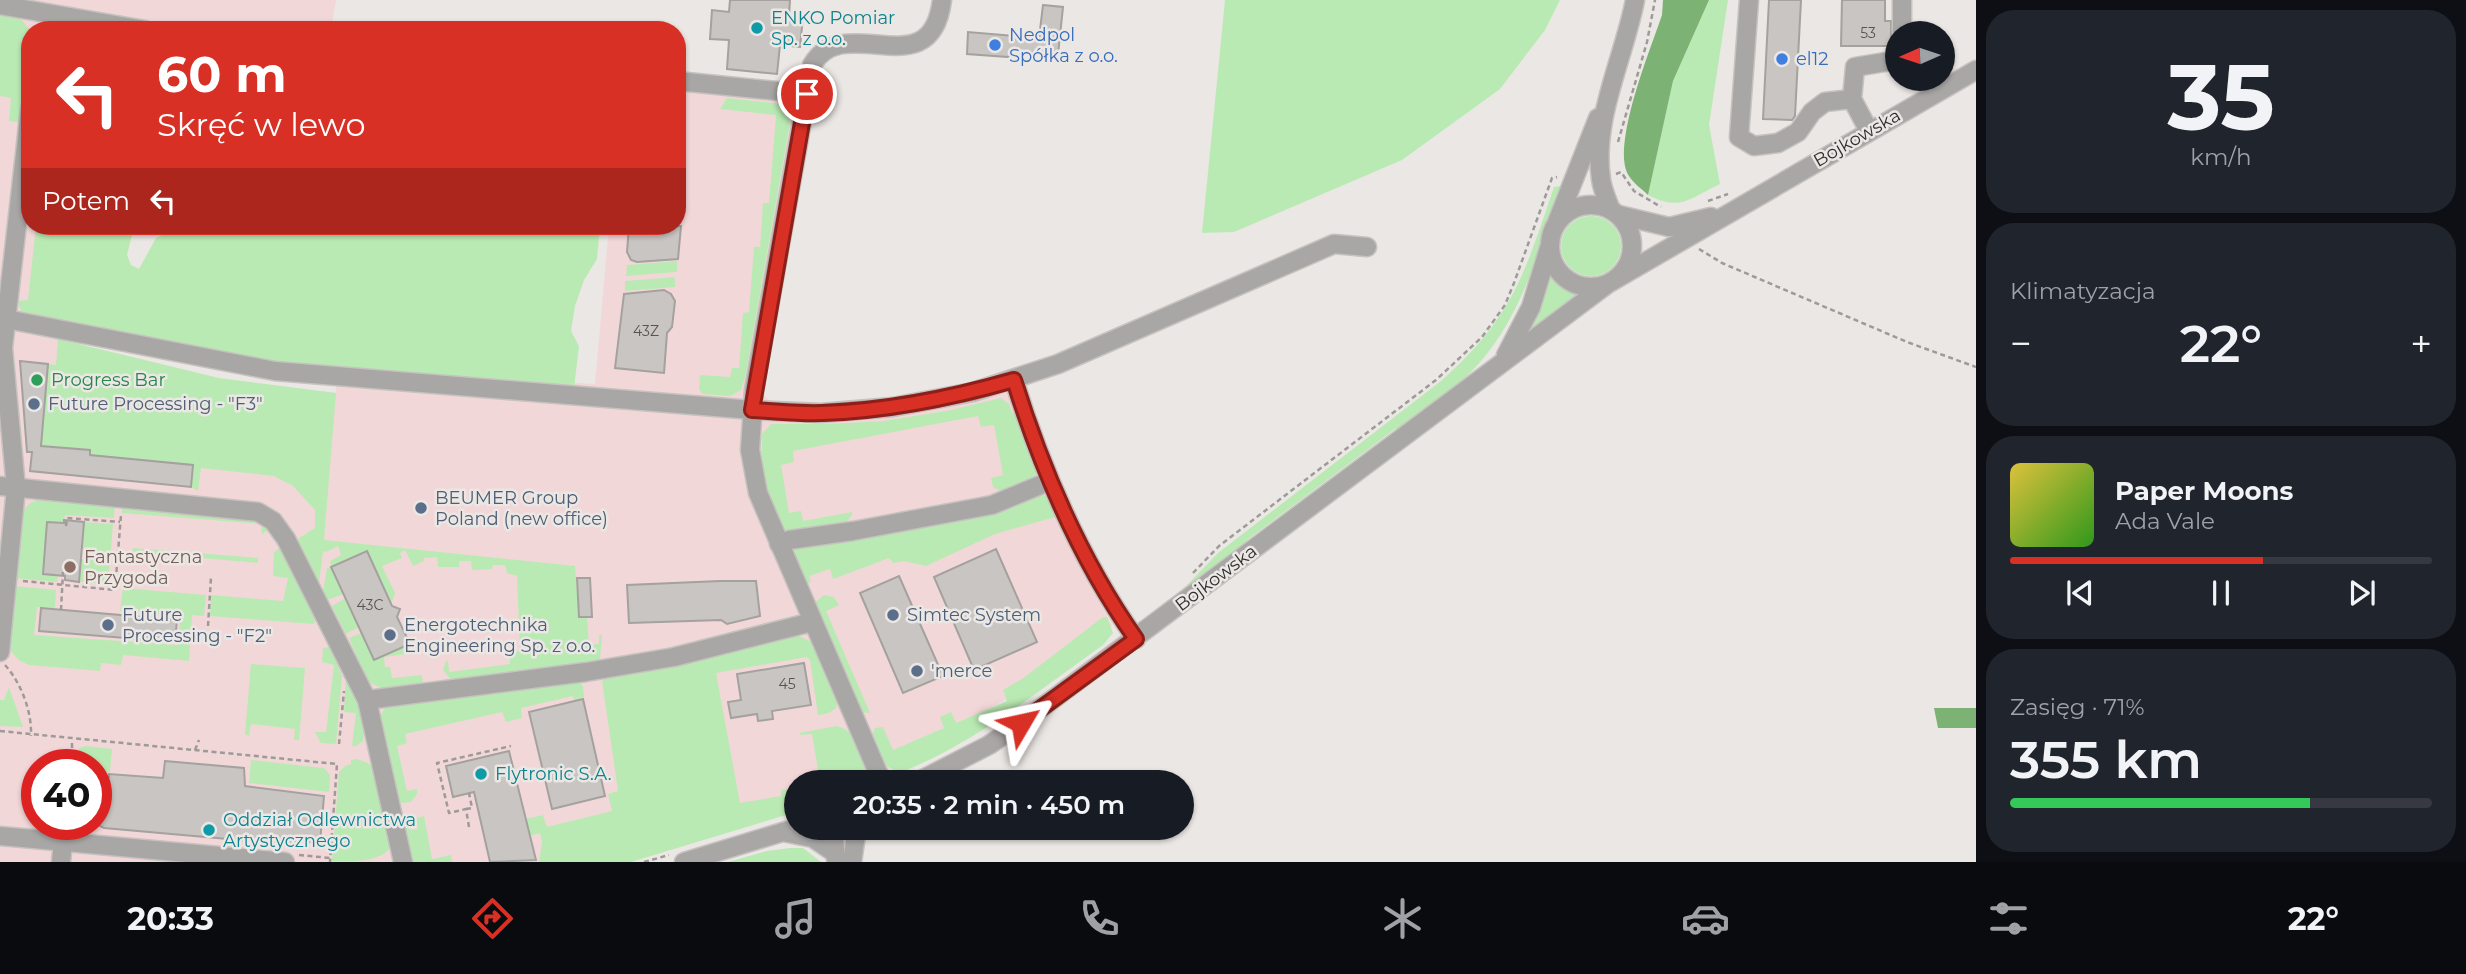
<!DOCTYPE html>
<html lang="pl">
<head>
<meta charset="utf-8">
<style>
	body { margin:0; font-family:Montserrat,sans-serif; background:#20242c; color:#f1f3f6; height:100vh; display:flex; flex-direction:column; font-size:26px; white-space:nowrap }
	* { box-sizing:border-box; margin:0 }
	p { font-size:23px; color:#9ea1a6 }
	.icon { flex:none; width:38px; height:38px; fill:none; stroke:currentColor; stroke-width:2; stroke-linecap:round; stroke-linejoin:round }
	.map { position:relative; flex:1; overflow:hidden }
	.sheet { display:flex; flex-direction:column; gap:10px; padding:10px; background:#0d0f14; width:490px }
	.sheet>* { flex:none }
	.hud { position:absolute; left:21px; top:21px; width:665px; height:214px; border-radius:28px; box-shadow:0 2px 5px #0004; background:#d93025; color:#fff; overflow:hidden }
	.needle { width:46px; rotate:267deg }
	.controls { position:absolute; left:1885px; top:21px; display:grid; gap:14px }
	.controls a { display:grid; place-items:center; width:70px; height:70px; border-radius:50%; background:#171b24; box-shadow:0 2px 5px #0004; font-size:35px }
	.speed { position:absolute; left:21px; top:749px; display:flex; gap:14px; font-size:35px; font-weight:700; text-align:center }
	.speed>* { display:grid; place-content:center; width:91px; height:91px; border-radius:50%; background:#171b24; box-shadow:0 2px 5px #0004; line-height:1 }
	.speed .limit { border:10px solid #d22; background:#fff; color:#111 }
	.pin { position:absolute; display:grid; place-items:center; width:60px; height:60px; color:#fff; margin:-30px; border:4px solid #fff; border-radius:50%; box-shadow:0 2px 7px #0007 }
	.me { position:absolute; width:77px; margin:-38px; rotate:54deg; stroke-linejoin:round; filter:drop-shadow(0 0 5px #0008) }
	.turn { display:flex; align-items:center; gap:24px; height:147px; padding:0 21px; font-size:32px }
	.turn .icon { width:91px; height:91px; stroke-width:2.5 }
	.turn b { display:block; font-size:49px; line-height:60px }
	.then { display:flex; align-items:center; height:66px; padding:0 21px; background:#0003; gap:14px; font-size:26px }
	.big { font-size:52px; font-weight:600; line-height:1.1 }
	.sheet .card { flex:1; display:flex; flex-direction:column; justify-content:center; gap:10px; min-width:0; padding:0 24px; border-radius:28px; background:#20242c }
	.sheet .dial { align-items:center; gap:0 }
	.dial b { font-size:91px; line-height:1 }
	.song { display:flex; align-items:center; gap:21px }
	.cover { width:84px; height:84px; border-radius:10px; background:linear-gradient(135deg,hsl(50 70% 55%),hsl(110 70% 35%)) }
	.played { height:7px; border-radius:4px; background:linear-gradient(90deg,#d93025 60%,#363941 60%) }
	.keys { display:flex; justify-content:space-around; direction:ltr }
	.heat { display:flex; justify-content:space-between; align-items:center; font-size:38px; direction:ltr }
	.charge { height:10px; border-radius:5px; background:linear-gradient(90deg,#34c759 71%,#363941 0) }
	.trip { position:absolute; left:784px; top:770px; width:410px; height:70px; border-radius:35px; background:#171b24; box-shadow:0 2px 5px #0004; font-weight:600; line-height:70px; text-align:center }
	.tabs { display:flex; height:112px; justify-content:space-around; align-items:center; background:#090b0e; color:#9ea1a6 }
	.tabs .icon { width:49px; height:49px }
	.tabs .on { color:#d93025 }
	.tabs b { font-size:32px; color:#f1f3f6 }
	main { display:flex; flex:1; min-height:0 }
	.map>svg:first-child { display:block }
</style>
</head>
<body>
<main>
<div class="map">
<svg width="1976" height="862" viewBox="0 0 1976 862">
	<rect width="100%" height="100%" fill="#ebe7e4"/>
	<path fill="#f2d7d8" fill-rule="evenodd" d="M0,0h336l-5,30h-301v196h9l28,95 -16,107 234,-40 51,5 1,-31 159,16 99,6 14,-158h68v-153l142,14 -56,290 -1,11 2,8 10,8 96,-1 84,-13 52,-15 77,198 29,52 -11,16 -232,141h-73v28l-188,52h-608zM37,765h59v59h-59z"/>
	<g fill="#baeab3">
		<path d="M1225,0h335l-15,30 -45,59 -98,71 -168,72 -32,1z"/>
		<path d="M1709,0h19l-19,125 11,59c-30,14 -39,28 -72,11l25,-114z"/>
		<path d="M0,12l18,4 12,14 -8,93 -13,-2 2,-23 -11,-2z"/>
		<path d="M727,98l55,6 8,7 1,6 -46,261 -4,12 -11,6 -28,-2 -3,-5 1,-14 30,2 2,-9h7l4,-55 6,-1 5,-65h6l3,-44h6l7,-88 -56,-6z"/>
		<path d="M1561,186c-23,67 -41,139 -94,190 -21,19 -45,36 -68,53h-4l-148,111 1,3c-33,24 -64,49 -98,73l36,-30 32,-33 223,-172c72,-64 83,-106 113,-194z"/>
		<circle cx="1591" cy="246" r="30"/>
		<path d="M36,226h85l11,9 -5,20 4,10 8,4 17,-31 23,-12h421l-3,33 -13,21 -9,26 -4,25 8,15 -5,42 -316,-28 -183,-37 -47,-7 -7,-5 -4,-10 11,-1z"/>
		<path d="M677,261v11l-51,4 1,-11z"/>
		<path d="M1550,270l13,13 19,9 -57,42z"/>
		<path d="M675,277v10l-50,4v-10z"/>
		<path d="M58,339l161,39 117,15 -12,147 251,26 4,51h8l2,28 10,-1v-9h3l-2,25 -4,3 -143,19 -10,-12 3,-9 2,-1 1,12 61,-8v-11l10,-2 -3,-75 -10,-3 -2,-8h-12l-1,4 -20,1 -1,-9h-12v6h-21l-1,-10 -13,1v3l-11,5 -8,-16 -5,3 2,5 -20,8 13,27 -4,11 -25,-53 -35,16 13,27 -17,6 -4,-9 4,-23 4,-1 -1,-6 11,-6 -3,-9 -12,6 -3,-1 -4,33 -22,-40 2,-6 16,-10v-18l-22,-24 -19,-10 -73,-8 -3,23 -7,-4 2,-22 -103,-10 -1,-5 -48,-4 7,-82 8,1z"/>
		<path d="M1001,398l8,6 3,9 4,-1 21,55 -3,13 -32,12 -9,-5 -2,-9 12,-3 -9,-50 -13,2 -3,-11 -185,35 1,11 -13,3 8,48 12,-2 2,10 49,-9v3l-6,8 -61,10 -17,-34 -10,-48h4v-17l9,-10h58l55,-3 67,-11z"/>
		<path d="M1039,494l11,4 9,18 -64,18 -69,32 -22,-5 -11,2 -4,-5 -56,21 -3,-10 -21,7 2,6 -6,3 -13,-31 5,-8z"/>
		<path d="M40,499l75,5 -1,14 -49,-3 -1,8 -17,-1 -4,52 15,1 -1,7 -43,-4c3,-25 -4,-72 26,-79z"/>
		<path d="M122,504l130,13 15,8 1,5 -6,4 -1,-10 -139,-11z"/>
		<path d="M84,522l29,2 -5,60 -29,-2 2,-23 26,1 1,-8 -26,-2z"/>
		<path d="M133,548l125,10v5l-126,-11z"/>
		<path d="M278,549h4l34,69 -2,6 -104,-8 1,-21 72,6 5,-23 -15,-2 1,-23z"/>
		<path d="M14,586l42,4 -1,18 -18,-1 -3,28 144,10 2,-29 -60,-5 3,-23 83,7 -2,21 -12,-1 -3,46 -66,-6 -2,10 -20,-2 -1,8 -71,-6 -9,-4 -11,-12z"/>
		<path d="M824,595l10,2 5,8 -13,6 44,102 -10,-1 -47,-108z"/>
		<path d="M346,598l13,29 -13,7 -14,-28z"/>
		<path d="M1103,617h4l6,16 -10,12c-65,46 -129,99 -204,128l-17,-10 -12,-25 5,-10 8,-1 10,23 51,-22 -4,-11 11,-5 5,11 51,-22 -4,-11 19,-11z"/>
		<path d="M361,633l13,27 36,-16 3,9 -29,4 1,10h5l2,11 30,-3 1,8 -37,7 -18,-8 -19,-44z"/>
		<path d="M797,635l17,8 24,55 -2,10 -7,5 -11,2 -8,-55 -3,-3 -91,16 24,130 41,-7v-6l15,-2v24l-165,50h-92l3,-20 -2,-9 -11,3 -4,-17 18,-4 4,12 65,-16 -4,-17 10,-3 -16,-110 6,-5z"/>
		<path d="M330,647l12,29 -6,68 -15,-1 -6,-11h11l8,-67 -12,-3 1,-14z"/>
		<path d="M251,664l54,4 -6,72h-5l1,-11 -44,-5 -2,12 -4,-2z"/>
		<path d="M346,677l6,3 12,50 -1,11 -7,5h-4l4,-33 -12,-1z"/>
		<path d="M578,681l5,5 1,11 -10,3 -1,-4 -52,12 1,10 -16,4 -4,-10 -97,22 2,9 -10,3 10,45 10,-2v5l-6,8 -8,1 -7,-4 -18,-81 10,-14z"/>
		<path d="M9,687l14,40 -23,-1v-26h4z"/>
		<path d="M836,726c22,3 32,37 30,56h-46l-8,-48 -12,1 -1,-2z"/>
		<path d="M85,746l27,3 -2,23 -14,-1v-6h-20l3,-17z"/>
		<path d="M357,759l11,4 6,7 17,76c-8,16 -40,16 -59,15l7,-89 6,-6 6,-2v-4z"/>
		<path d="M251,760l73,8 6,7 -1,17 -80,-9z"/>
		<path d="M424,816l8,43 19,-4 1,7h-41l-9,-39 6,-1 3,8 7,-1 -2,-11z"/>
		<path d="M790,848h13l18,14h-93l39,-11z"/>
	</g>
	<g fill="#7cb375">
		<path d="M1663,0h46l-36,81 -25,114c-6,-6 -15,-12 -19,-19 -19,-29 22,-128 33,-161z"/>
		<path d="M1934,708h42v20h-38z"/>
	</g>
	<g fill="#c9c5c2" stroke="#a4a19e" stroke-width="2">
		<path d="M730,0h60l-1,16 14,1 -3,30 -20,-2 -3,29 -50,-5 2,-29 -19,-1 2,-29 17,2z"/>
		<path d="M1769,0h32l-6,116 -3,4 -29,-1z"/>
		<path d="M1842,0h43v21h6v13l4,12h-54z"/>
		<path d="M1043,5l20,2 -5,48 -36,-4v7l-55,-4 1,-22 71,6z"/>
		<path d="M629,226h52l-3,33 -41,3 -6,-2 -4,-8z"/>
		<path d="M664,290l7,4 4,7 -3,26 -5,6 -3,40 -49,-5 9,-74z"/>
		<path d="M20,361l28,3 -7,82 49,4v5l103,10 -2,22 -161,-16 2,-19h-5z"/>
		<path d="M64,520l20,2 -5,60 -14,-2v-4l-22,-2 4,-52 17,1z"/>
		<path d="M996,549l41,93 -63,28 -40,-93z"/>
		<path d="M367,551l25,55 8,3 -3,8 13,27 -36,16 -43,-93z"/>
		<path d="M899,576l44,100 -40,17 -43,-100z"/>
		<path d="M577,578h13l2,39h-13z"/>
		<path d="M720,581h36l4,35 -33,8 -6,-4 -92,3 -2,-38z"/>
		<path d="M41,608l136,12 -2,22 -136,-11z"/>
		<path d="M804,663l7,42 -39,6 1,8 -15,2 -1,-7 -26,4 -3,-16 13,-2 -4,-26z"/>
		<path d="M583,699l22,97 -53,13 -23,-97z"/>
		<path d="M509,751l27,109 -46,2 -16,-70 -21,5 -7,-31z"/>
		<path d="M165,761l79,7 1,18 79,10 -4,47 -26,-2v4l-190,-17 -8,-4v-48l13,1v-3l54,4z"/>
	</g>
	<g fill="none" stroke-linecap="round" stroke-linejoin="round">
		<g stroke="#c6c2bf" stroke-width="21">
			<g id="minor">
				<path d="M1749,0l-10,137 15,9 24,-3 20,-11 14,-20 13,-10 27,-3"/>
				<path d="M1902,0v33"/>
				<path d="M0,5l145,25"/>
				<path d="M677,81l130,13"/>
				<path d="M1869,131l-17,-32 3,-32 42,-7"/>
				<circle cx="1591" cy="246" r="41"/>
				<path d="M1611,210c-4,-10 -9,-21 -10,-31 -9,-60 23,-121 34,-179"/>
				<path d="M1619,215l50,12 42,-10"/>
				<path d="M1557,222l41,-104"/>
				<path d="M1616,279l360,-209"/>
				<path d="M6,319l269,52 477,39 69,3 72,-6 80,-15 85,-28 276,-120 33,3"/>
				<path d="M1506,355l25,-48 18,-59"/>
				<path d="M1014,380c28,90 67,181 122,259"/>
				<path d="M0,486l258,26 15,9 13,18 81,161 36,162"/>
				<path d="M779,544l10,-4 64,-9 139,-26 58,-24"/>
				<path d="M0,652l16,-164 -13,-140 27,-239"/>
				<path d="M367,700l219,-28 88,-15 138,-35"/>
				<path d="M882,782l-124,-289 -8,-43 4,-60 58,-325c32,-56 119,25 130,-65"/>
				<path d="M917,782l72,-37 32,-22 585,-438"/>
				<path d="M833,828l3,31"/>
				<path d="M783,832l30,6 22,15"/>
				<path d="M0,836l285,26"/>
				<path d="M61,862l2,-20"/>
				<path d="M684,862l112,-34"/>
				<path d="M852,862l5,-34"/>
			</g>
		</g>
		<g stroke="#9d9a98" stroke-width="2.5" stroke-dasharray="5 3.5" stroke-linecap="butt">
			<path d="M1618,142l29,-100 8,-42"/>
			<path d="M1616,174l5,-2 13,19 27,16"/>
			<path d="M1708,201l20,-7"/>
			<path d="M1699,249l23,14 185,79 69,25"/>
			<path d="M66,526l1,-8 53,4"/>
			<path d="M1193,573l26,-27 217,-166 46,-43 23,-32 9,-22 38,-105 5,-1"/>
			<path d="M23,581l92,9 6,-75"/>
			<path d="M61,610l2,-38"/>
			<path d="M208,626l3,-49"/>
			<path d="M5,665c16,18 27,46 26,71"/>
			<path d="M0,731l337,33 -7,98"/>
			<path d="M339,744l5,-53"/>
			<path d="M195,750l4,-10"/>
			<path d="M72,765v-25"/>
			<path d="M466,809l6,-1 -3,-15"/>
			<path d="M469,827l-3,-18 -17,4 -12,-50 74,-17"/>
			<path d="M299,855l31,3"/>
			<path d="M644,862l25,-7"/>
		</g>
		<use href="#minor" stroke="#a9a7a6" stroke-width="18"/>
	</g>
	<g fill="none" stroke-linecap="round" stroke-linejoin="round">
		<g stroke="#8d1f18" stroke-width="18">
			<path id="route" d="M807,94l-55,316c23,1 47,4 70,3 66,-2 129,-15 192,-33 28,90 67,181 122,259l-115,84"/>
		</g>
		<use href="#route" stroke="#d93025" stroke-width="12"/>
	</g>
	<g fill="#0f9aa8" stroke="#ebe7e4" stroke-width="2.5">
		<circle cx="757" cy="28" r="7"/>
		<circle cx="481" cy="774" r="7"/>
		<circle cx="209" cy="830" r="7"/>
	</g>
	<g fill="#3f7fe0" stroke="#ebe7e4" stroke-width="2.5">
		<circle cx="995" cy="45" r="7"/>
		<circle cx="1782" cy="59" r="7"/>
	</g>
	<circle fill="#2e9e5b" stroke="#ebe7e4" stroke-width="2.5" cx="37" cy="380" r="7"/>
	<g fill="#5c6f8a" stroke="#ebe7e4" stroke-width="2.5">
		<circle cx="34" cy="404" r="7"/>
		<circle cx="421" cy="508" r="7"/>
		<circle cx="893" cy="615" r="7"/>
		<circle cx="108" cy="625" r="7"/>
		<circle cx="390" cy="635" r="7"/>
		<circle cx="917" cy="671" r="7"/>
	</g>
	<circle fill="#8d6e63" stroke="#ebe7e4" stroke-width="2.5" cx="70" cy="567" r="7"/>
	<g text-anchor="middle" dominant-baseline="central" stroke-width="5" stroke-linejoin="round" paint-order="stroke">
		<g font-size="14" fill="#565452">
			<text x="1868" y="33">53</text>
			<text x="646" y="331">43Z</text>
			<text x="370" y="605">43C</text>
			<text x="787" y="684">45</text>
		</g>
		<g font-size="18" fill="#0d838f" stroke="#ebe7e4" text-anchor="start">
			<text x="771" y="18">ENKO Pomiar<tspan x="771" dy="21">Sp. z o.o.</tspan></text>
			<text x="495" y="774">Flytronic S.A.</text>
			<text x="223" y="820">Oddział Odlewnictwa<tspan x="223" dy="21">Artystycznego</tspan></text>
		</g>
		<g font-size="18" fill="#366cbe" stroke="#ebe7e4" text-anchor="start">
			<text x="1009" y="35">Nedpol<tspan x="1009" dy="21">Spółka z o.o.</tspan></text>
			<text x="1796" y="59">el12</text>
		</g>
		<g font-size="18" fill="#302f2d" stroke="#ebe7e4">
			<text transform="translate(1857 138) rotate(-30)">Bojkowska</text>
			<text transform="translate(1216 578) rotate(-37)">Bojkowska</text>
		</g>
		<g font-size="18" fill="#27864d" stroke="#ebe7e4" text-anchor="start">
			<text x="51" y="380">Progress Bar</text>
		</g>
		<g font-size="18" fill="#4e5e75" stroke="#ebe7e4" text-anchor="start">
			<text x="48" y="404">Future Processing - "F3"</text>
			<text x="435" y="498">BEUMER Group<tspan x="435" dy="21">Poland (new office)</tspan></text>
			<text x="122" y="615">Future<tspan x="122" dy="21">Processing - "F2"</tspan></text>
			<text x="907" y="615">Simtec System</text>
			<text x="404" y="625">Energotechnika<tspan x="404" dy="21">Engineering Sp. z o.o.</tspan></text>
			<text x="931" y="671">'merce</text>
		</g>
		<g font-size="18" fill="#785e54" stroke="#ebe7e4" text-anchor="start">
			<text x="84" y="557">Fantastyczna<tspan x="84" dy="21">Przygoda</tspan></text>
		</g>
	</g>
</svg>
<div class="controls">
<a><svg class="needle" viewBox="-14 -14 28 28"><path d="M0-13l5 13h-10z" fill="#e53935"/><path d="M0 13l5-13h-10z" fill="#9ea1a6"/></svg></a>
</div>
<div class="speed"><div class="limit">40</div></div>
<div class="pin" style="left:807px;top:94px;background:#d93025"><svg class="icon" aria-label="arrive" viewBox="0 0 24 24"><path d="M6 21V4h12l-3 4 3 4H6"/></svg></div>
<svg class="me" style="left:1021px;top:723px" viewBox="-20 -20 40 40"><path d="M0-17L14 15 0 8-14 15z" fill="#d93025" stroke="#fff" stroke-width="4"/></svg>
<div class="trip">20:35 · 2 min · 450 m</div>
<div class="hud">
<div class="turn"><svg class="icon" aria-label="left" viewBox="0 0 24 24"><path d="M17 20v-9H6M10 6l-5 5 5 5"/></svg><div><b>60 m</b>Skręć w lewo</div></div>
<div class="then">Potem<svg class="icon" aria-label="left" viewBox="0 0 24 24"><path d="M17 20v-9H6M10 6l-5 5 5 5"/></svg></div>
</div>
</div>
<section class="sheet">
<div class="card dial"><b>35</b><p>km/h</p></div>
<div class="card"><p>Klimatyzacja</p>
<div class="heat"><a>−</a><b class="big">22°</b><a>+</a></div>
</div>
<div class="card">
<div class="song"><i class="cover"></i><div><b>Paper Moons</b><p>Ada Vale</p></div></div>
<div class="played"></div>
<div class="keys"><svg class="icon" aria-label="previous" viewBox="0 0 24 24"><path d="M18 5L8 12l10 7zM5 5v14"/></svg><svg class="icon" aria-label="pause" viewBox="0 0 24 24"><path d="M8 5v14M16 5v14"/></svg><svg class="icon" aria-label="next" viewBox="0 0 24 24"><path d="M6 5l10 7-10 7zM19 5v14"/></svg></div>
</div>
<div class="card"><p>Zasięg · 71%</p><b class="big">355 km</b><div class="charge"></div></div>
</section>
</main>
<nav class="tabs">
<b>20:33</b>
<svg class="icon on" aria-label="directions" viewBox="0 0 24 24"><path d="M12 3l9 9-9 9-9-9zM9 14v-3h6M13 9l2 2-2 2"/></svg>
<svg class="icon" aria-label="music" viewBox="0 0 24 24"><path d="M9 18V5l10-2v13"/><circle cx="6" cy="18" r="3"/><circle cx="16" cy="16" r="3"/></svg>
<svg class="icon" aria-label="phone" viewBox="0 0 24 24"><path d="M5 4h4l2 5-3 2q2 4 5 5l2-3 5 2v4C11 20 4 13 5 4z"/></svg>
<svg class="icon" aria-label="climate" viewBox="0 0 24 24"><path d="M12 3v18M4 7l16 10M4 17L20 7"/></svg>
<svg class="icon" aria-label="car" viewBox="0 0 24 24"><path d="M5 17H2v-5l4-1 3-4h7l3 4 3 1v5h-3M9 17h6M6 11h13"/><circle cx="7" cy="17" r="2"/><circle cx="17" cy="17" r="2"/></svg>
<svg class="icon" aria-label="filters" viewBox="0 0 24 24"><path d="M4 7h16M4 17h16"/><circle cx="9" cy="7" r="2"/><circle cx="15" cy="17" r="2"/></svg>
<b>22°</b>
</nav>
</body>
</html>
